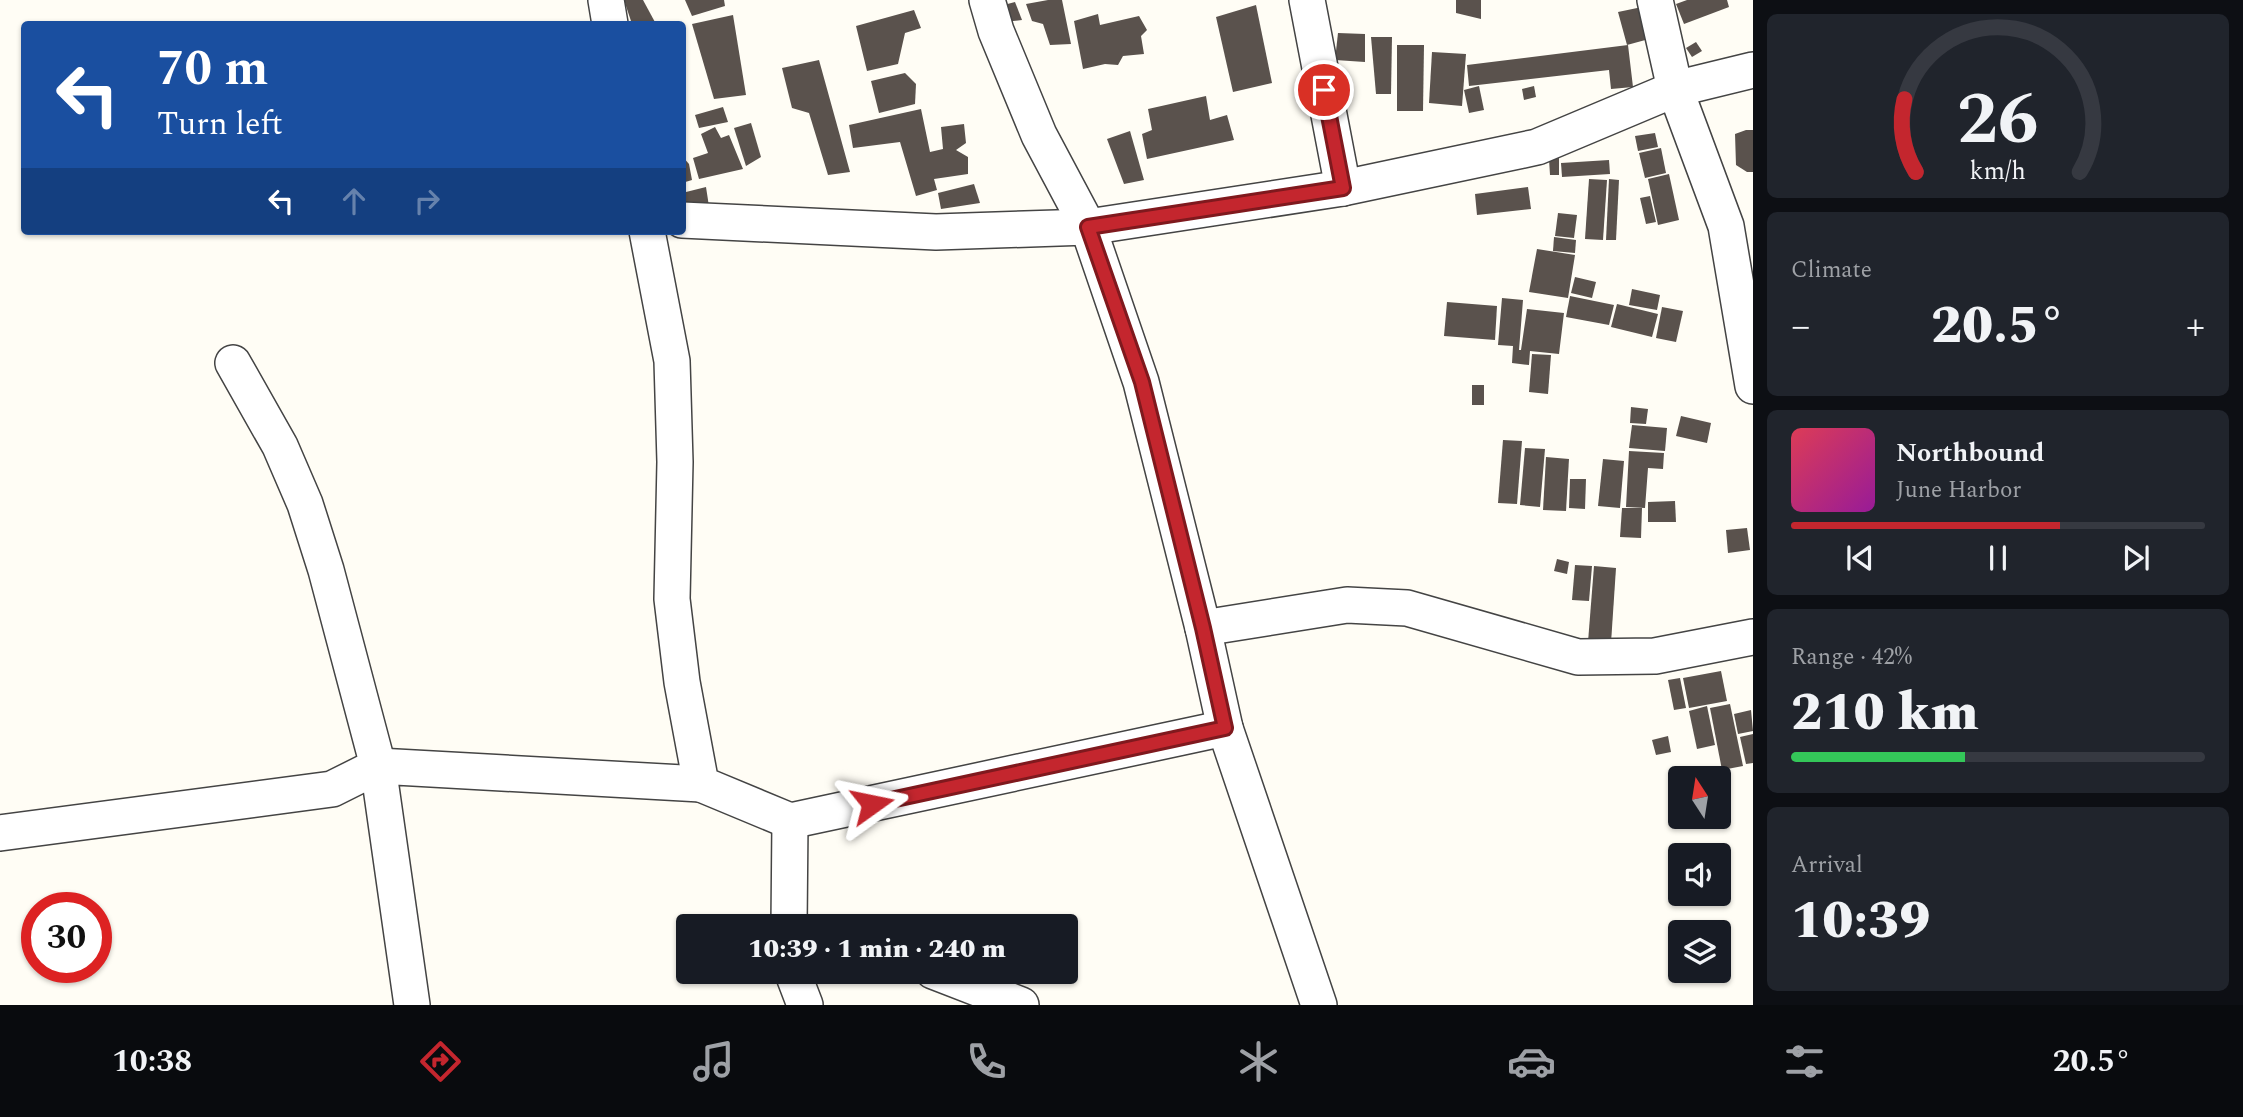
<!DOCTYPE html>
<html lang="en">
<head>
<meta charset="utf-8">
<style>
	body { margin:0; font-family:Spectral,serif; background:#20242c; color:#f1f3f6; height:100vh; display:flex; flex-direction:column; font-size:26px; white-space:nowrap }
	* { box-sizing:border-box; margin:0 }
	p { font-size:23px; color:#9ea1a6 }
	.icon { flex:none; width:38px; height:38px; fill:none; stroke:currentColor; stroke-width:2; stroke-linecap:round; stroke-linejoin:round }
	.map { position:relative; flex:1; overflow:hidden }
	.drawer { display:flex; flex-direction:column; gap:14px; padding:14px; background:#0d0f14; width:490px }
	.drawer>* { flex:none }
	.hud { position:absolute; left:21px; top:21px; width:665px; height:214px; border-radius:7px; box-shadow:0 2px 5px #0004; background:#1a4fa0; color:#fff; overflow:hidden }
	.needle { width:46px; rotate:348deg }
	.controls { position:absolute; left:1668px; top:766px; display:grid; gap:14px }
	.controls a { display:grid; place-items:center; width:63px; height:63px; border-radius:7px; background:#171b24; box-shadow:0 2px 5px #0004; font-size:35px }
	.speed { position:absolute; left:21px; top:892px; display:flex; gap:14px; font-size:35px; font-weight:700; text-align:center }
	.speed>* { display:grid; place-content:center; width:91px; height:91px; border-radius:50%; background:#171b24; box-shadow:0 2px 5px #0004; line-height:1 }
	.speed .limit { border:10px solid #d22; background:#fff; color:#111 }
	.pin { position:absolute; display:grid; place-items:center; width:60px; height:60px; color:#fff; margin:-30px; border:4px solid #fff; border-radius:50%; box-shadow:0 2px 7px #0007 }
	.me { position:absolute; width:77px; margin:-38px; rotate:78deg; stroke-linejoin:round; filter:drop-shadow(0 0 5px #0008) }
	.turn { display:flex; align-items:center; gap:24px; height:147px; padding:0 21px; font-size:32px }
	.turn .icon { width:91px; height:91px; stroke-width:2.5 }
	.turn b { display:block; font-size:49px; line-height:60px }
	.lanes { display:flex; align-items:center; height:66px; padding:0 21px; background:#0003; justify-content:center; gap:35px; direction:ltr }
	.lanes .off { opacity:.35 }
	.big { font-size:52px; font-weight:800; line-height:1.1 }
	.drawer .card { flex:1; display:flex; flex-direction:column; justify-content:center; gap:10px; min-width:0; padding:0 24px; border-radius:10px; background:#20242c }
	.drawer .dial { align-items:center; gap:0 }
	.dial svg { height:182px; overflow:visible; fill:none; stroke:#363941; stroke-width:7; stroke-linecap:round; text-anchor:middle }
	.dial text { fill:#f1f3f6; stroke:none }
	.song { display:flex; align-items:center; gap:21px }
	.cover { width:84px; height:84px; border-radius:10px; background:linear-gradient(135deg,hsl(350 70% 55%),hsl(300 70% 35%)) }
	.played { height:7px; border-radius:4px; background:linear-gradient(90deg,#c4262e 65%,#363941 65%) }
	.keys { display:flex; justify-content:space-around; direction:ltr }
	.heat { display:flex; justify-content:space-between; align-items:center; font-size:38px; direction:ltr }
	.charge { height:10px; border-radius:5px; background:linear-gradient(90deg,#34c759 42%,#363941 0) }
	.trip { position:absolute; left:676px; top:914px; width:402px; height:70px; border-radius:7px; background:#171b24; box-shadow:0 2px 5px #0004; font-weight:800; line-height:70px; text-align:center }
	.menu { display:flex; height:112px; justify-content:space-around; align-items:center; background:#090b0e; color:#9ea1a6 }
	.menu .icon { width:49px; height:49px }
	.menu .selected { color:#c4262e }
	.menu b { font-size:32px; color:#f1f3f6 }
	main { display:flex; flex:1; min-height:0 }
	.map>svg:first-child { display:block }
</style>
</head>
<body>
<main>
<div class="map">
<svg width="1753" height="1005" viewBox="0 0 1753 1005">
	<rect width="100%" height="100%" fill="#fffdf5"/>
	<g fill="#5a524d">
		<path d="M624,0h19l13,24h-24z"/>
		<path d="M685,0h39l1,6 -33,10z"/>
		<path d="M1048,0h14l9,44 -21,1 -7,-21 -11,-3 -6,-17z"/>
		<path d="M1456,0h25v19l-25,-6z"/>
		<path d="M1687,0h40l2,7 -45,17 -8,-20z"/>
		<path d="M1015,2l7,18 -19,2 -3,-16z"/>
		<path d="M1256,5l16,78 -39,9 -17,-75z"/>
		<path d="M1642,7l7,32 -22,6 -9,-33z"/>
		<path d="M914,10l7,18 -16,5 -7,31 -31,7 -11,-45z"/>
		<path d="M1098,14l2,11 39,-9 8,14 -6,6 3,18 -21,2 -5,9 -13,-1 -22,5 -9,-48z"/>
		<path d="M733,15l13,80 -32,4 -22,-75z"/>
		<path d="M1338,33l27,1v28l-30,-2z"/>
		<path d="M1371,37h21l-1,57h-15z"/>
		<path d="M1696,42l6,9 -10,6 -6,-9z"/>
		<path d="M1397,45h27l-1,66h-26z"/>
		<path d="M1628,45l5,42 -22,2 -2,-19 -140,16 -2,-21z"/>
		<path d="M1432,52l34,2 -4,52 -33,-3z"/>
		<path d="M819,60l31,112 -22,3 -19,-62 -17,-5 -10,-40z"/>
		<path d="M905,73l11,11 -1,20 -36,9 -8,-32z"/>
		<path d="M1479,86l5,24 -15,3 -5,-23z"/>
		<path d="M1534,86l2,11 -12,3 -2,-11z"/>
		<path d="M1206,96l4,24 17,-5 7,25 -87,19 -5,-25 10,-4 -4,-21z"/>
		<path d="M723,107l5,15 -29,6 -4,-13z"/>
		<path d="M921,109l9,43 13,-3 -2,-22 23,-3 2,19 -10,7 12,7v17l-34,5 3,11 -21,6 -16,-54 -47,6 -4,-23z"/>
		<path d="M751,123l10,34 -15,9 -12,-38z"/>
		<path d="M715,127l6,11 8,-3 14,34 -44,10 -6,-21 15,-5 -7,-19z"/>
		<path d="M1746,130h7v42h-6l-11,-7 -1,-31z"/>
		<path d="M1130,131l14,49 -20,4 -17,-45z"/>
		<path d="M1655,133l3,14 -20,4 -3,-15z"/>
		<path d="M1661,148l5,25 -21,5 -6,-25z"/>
		<path d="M682,156l7,8 3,16 -10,3z"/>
		<path d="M1559,158v17h-9l-1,-16z"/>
		<path d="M1609,160l1,14 -48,3 -1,-14z"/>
		<path d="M1669,174l10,46 -21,5 -10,-46z"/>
		<path d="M1589,179l18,1 -4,60 -18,-1z"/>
		<path d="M1609,179l10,1 -3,60h-10z"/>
		<path d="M974,184l6,19 -39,6 -3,-16z"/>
		<path d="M706,187l4,26 -28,-4v-16z"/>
		<path d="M1528,187l3,22 -54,6 -2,-21z"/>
		<path d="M1650,196l6,26 -10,2 -6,-26z"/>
		<path d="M1558,213l19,2 -3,23 -19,-2z"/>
		<path d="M1554,237l22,3 -1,13 -22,-2z"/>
		<path d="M1537,249l38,6 -7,43 -39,-6z"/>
		<path d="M1575,277l21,5 -4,16 -21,-5z"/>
		<path d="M1632,289l28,6 -3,15 -28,-5z"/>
		<path d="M1570,296l44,9 -5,20 -43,-8z"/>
		<path d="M1502,298l21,2 -4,50h2l6,-41 37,4 -5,41 -29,-3 -1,14 -17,-2 1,-17 -15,-1z"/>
		<path d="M1447,302l50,4 -2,34 -51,-4z"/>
		<path d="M1617,304l41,10 -6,23 -41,-10z"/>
		<path d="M1662,307l21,4 -7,31 -20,-4z"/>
		<path d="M1532,354l19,1 -3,39 -19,-2z"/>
		<rect x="1472" y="385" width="12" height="20"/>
		<path d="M1631,407l17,2 -2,15 -16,-1z"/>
		<path d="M1681,416l30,7 -4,20 -31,-7z"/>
		<path d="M1632,425l35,3 -2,23 -36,-3z"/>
		<path d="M1503,440l19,1 -5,63 -19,-1z"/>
		<path d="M1525,448l20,1 -5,58 -20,-2z"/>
		<path d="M1629,451l35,2 -1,16 -15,-1 -3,40 -19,-1z"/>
		<path d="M1546,457l23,2 -3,52 -23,-1z"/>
		<path d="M1603,459l21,2 -4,47 -22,-2z"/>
		<path d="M1570,479h16l-1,30 -16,-1z"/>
		<path d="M1675,501l1,21h-28v-20z"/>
		<path d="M1622,508h20l-1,30 -21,-1z"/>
		<path d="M1747,528l3,22 -22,3 -2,-23z"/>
		<path d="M1557,559l12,3 -2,12 -13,-3z"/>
		<path d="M1575,565l17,1 -3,35 -17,-1z"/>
		<path d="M1594,566l22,2 -5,75 -23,-1z"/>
		<path d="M1721,671l6,30 -38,7 -6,-30z"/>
		<path d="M1680,678l6,30 -12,2 -6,-30z"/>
		<path d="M1730,704l13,62 -21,4 -12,-62z"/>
		<path d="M1707,706l8,39 -18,4 -8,-38z"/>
		<path d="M1751,710l2,21 -15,3 -4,-20z"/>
		<path d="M1753,734v29l-7,1 -6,-27z"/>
		<path d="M1668,736l3,16 -15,3 -4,-15z"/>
	</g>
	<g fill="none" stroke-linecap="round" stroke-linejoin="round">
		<g stroke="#444" stroke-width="38">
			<g id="minor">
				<path d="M606,0l4,24"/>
				<path d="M987,0l9,31 43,104 49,92 53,155 62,246 22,100 94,277"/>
				<path d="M1307,0l36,188"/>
				<path d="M1655,0l20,89 51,137 27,160"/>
				<path d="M682,220l254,12 152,-5 255,-39 194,-41 138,-58 78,-19"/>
				<path d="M647,231l25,130 3,101 -3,137 10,83 19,102 89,37 435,-93"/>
				<path d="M1203,628l144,-23 60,3 171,49 77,-1 98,-19"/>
				<path d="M0,833l332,-44 46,-23 -52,-196 -21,-66 -25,-58 -47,-83"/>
				<path d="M789,926l1,-105"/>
				<path d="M792,971l13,34"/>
				<path d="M933,971l88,34"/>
				<path d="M412,1005l-34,-239 323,18"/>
			</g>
		</g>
		<use href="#minor" stroke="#fff" stroke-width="35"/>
	</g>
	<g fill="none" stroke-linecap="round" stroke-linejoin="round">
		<g stroke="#7f191e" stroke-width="18">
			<path id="route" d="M872,804l353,-76 -22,-100 -61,-246 -54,-155 255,-39 -19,-98"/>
		</g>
		<use href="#route" stroke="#c4262e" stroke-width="12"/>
	</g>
</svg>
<div class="controls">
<a><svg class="needle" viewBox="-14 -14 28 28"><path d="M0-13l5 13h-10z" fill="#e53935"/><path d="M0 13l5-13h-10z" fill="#9ea1a6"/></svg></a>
<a><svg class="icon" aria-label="sound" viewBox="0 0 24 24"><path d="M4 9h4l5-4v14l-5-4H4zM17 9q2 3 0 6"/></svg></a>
<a><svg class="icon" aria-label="layers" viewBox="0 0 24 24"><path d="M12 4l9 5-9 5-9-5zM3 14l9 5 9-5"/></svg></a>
</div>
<div class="speed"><div class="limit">30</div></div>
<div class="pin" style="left:1324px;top:90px;background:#d93025"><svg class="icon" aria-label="arrive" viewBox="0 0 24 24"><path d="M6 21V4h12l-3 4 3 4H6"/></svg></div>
<svg class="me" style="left:872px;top:804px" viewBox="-20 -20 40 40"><path d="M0-17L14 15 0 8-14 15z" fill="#c4262e" stroke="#fff" stroke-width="4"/></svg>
<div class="trip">10:39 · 1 min · 240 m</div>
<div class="hud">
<div class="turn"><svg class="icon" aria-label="left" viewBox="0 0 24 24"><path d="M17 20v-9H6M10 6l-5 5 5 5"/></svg><div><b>70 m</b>Turn left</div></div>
<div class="lanes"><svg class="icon" aria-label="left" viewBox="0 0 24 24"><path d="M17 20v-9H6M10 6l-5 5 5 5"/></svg><svg class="icon off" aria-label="ahead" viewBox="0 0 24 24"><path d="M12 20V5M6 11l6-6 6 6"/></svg><svg class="icon off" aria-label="right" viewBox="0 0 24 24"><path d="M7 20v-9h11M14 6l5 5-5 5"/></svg></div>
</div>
</div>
<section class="drawer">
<div class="card dial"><svg viewBox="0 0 100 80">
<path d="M14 69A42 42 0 1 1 86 69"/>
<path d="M14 69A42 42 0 0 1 9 37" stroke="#c4262e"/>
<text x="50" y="56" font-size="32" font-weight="700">26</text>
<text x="50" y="72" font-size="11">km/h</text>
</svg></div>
<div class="card"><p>Climate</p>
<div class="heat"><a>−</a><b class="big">20.5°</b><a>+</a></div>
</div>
<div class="card">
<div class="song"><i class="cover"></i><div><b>Northbound</b><p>June Harbor</p></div></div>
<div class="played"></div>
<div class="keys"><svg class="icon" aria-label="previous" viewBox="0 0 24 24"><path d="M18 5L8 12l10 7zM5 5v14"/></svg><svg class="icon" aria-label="pause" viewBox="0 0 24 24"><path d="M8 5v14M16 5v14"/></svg><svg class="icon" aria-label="next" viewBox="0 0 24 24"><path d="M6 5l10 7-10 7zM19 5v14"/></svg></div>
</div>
<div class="card"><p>Range · 42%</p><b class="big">210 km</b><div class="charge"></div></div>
<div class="card"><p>Arrival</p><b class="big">10:39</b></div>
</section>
</main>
<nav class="menu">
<b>10:38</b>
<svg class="icon selected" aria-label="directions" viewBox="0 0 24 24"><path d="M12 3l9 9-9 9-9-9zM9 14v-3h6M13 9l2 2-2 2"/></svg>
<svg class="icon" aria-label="music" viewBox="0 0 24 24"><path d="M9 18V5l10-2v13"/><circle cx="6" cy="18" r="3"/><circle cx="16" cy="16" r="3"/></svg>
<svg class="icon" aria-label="phone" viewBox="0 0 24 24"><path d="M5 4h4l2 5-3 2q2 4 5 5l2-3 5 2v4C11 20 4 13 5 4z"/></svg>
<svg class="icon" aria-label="climate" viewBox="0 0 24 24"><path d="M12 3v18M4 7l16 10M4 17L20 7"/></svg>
<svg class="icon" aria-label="car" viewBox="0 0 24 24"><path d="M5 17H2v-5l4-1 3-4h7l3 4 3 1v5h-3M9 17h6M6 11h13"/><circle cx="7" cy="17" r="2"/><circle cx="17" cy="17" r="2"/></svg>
<svg class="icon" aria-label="filters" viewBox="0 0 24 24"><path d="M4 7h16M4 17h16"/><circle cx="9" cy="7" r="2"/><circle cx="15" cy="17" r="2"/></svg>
<b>20.5°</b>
</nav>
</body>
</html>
